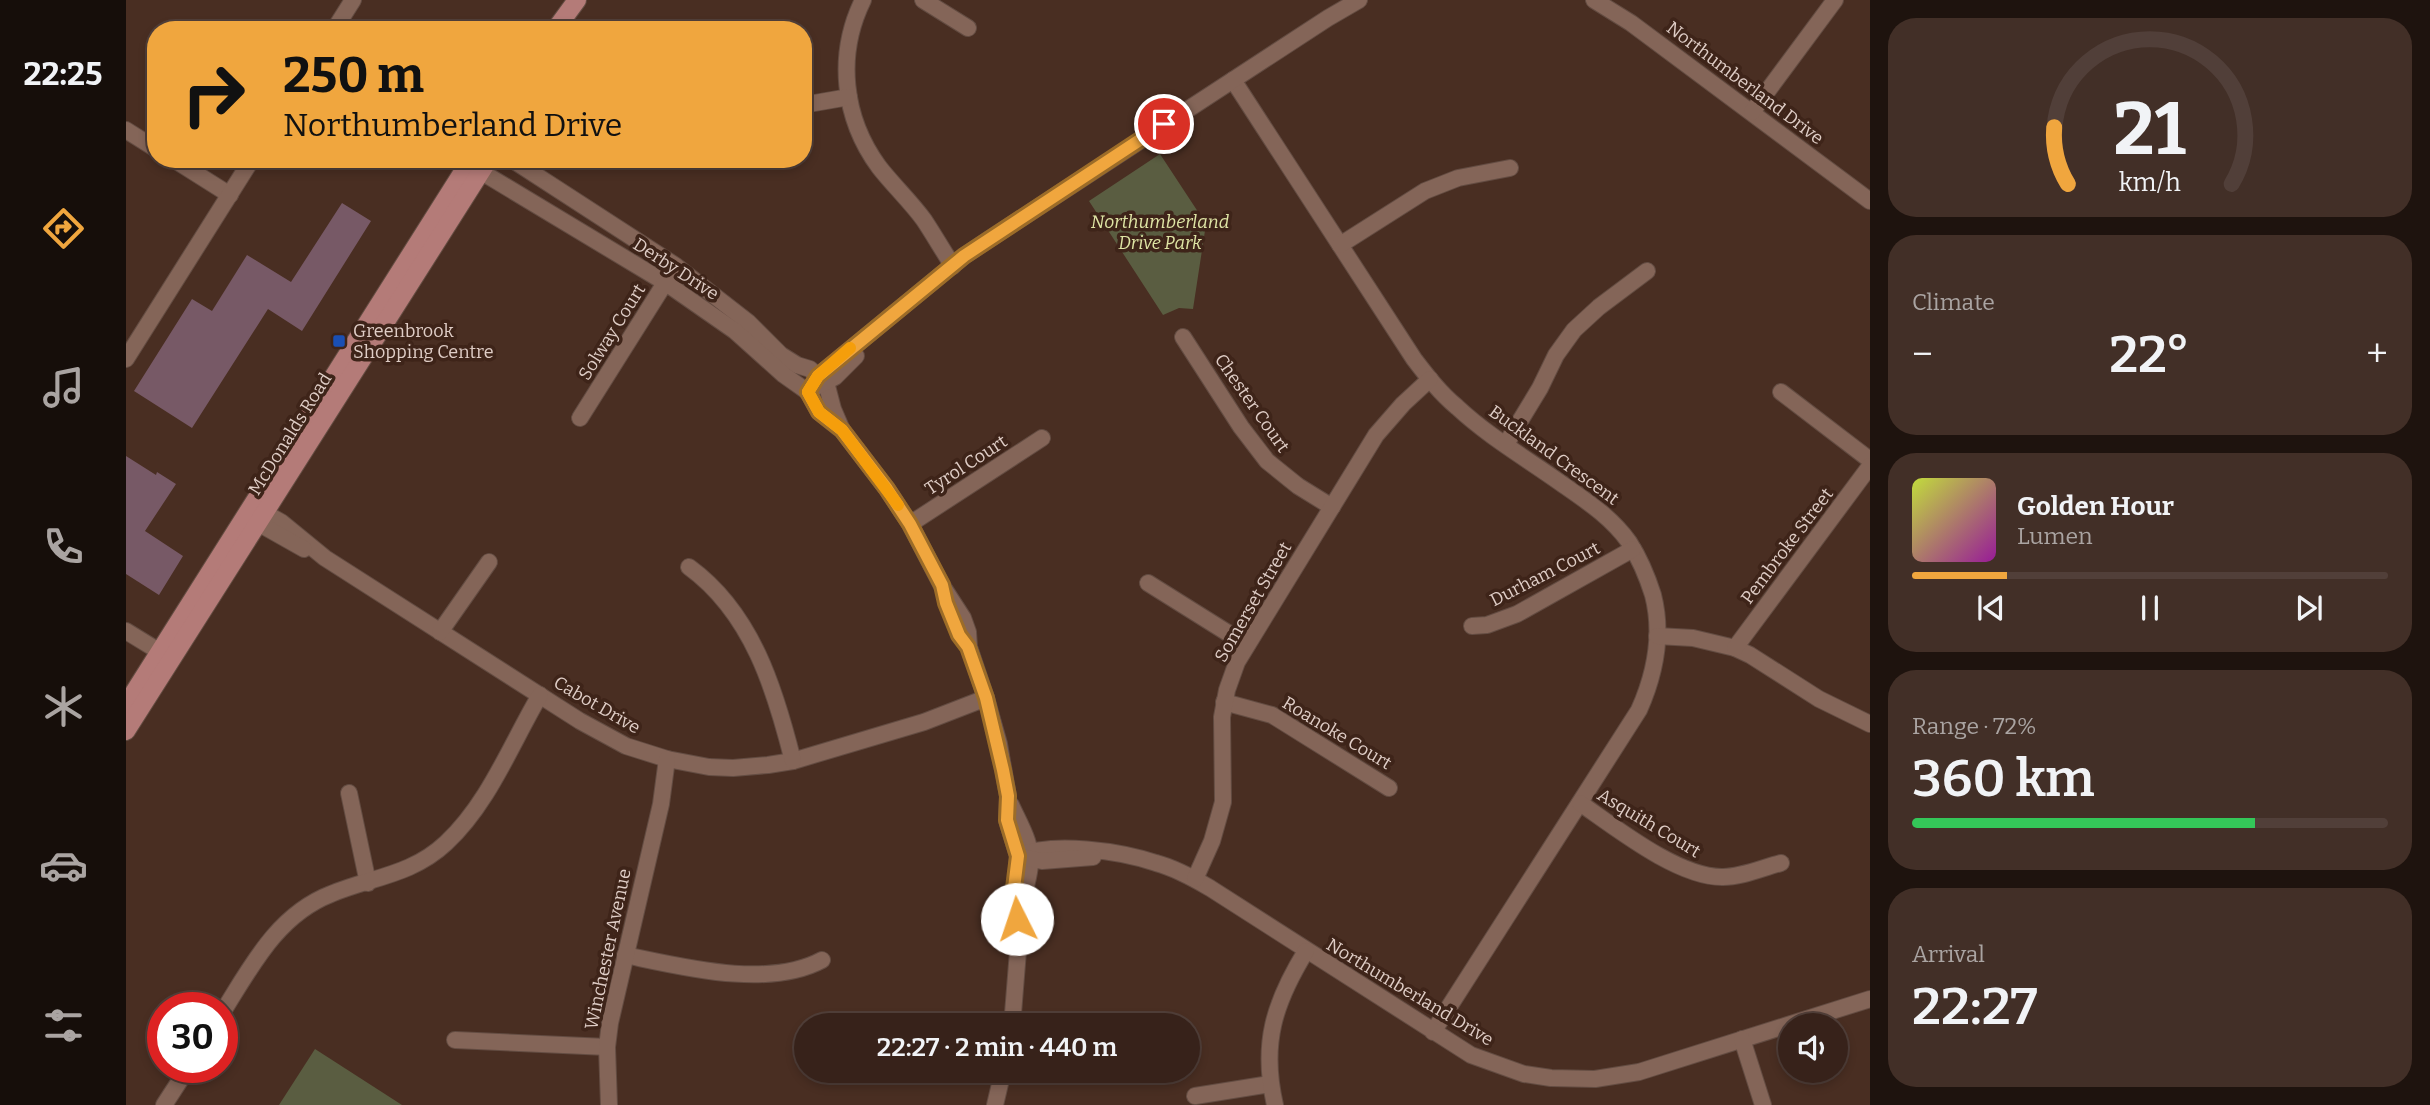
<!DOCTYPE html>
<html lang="en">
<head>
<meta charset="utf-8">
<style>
	body { margin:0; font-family:Bitter,serif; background:#422f27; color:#f1f3f6; height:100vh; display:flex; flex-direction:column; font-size:26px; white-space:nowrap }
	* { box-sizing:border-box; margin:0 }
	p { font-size:23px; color:#aaa4a2 }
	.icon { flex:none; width:38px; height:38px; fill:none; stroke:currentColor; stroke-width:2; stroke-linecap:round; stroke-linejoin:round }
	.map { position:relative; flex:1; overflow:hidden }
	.sheet { display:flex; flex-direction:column; gap:18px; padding:18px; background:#1e130e; width:560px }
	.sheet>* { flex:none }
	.guide { position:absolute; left:21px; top:21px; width:665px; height:147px; border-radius:28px; box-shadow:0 4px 10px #0003,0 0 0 2px #513f39; background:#f0a63e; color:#111; overflow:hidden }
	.fabs { position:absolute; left:1652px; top:1013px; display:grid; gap:14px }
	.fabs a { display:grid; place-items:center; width:70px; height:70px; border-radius:50%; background:#37221a; box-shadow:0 4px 10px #0003,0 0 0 2px #513f39; font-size:35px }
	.speed { position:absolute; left:21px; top:992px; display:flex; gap:14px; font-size:35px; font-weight:700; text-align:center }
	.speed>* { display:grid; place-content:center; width:91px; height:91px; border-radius:50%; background:#37221a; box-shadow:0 4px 10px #0003,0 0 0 2px #513f39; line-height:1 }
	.speed .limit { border:10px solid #d22; background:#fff; color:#111 }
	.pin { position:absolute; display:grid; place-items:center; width:60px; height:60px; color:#fff; margin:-30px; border:4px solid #fff; border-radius:50%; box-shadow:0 2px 7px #0007 }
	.me { position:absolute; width:77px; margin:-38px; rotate:356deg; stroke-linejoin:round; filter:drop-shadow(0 0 5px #0008) }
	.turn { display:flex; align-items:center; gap:24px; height:147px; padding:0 21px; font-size:32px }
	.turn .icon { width:91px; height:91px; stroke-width:2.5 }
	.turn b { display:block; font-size:49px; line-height:60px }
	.big { font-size:52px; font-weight:600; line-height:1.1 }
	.sheet .card { flex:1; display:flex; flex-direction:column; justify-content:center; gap:10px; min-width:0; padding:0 24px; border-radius:28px; background:#422f27 }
	.sheet .dial { align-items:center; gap:0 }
	.dial svg { height:182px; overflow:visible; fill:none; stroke:#513f39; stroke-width:7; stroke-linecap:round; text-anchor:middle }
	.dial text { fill:#f1f3f6; stroke:none }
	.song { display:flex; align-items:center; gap:21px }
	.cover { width:84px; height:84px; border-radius:10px; background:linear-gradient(135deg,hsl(70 70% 55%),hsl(300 70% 35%)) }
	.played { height:7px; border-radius:4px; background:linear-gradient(90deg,#f0a63e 20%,#513f39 20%) }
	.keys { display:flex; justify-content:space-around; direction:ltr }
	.heat { display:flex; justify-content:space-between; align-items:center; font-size:38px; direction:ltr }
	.charge { height:10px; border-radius:5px; background:linear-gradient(90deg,#34c759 72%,#513f39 0) }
	.trip { position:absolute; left:668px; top:1013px; width:406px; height:70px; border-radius:35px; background:#37221a; box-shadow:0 4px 10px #0003,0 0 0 2px #513f39; font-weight:600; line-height:70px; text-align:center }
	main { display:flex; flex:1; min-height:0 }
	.tab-bar { display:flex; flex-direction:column; width:126px; justify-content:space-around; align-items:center; background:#160e0a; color:#aaa4a2 }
	.tab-bar .icon { width:49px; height:49px }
	.tab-bar .active { color:#f0a63e }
	.tab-bar b { font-size:32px; color:#f1f3f6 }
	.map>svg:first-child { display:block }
</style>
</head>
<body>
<main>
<nav class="tab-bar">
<b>22:25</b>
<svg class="icon active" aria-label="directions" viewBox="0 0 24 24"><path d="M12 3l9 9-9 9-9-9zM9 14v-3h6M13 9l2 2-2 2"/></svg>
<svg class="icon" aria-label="music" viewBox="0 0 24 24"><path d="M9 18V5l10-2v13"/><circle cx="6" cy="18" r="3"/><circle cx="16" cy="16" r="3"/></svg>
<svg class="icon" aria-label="phone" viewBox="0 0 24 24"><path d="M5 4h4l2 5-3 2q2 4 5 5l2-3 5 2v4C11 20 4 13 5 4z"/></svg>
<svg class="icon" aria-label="climate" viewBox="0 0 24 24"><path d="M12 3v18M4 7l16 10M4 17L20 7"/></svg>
<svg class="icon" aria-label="car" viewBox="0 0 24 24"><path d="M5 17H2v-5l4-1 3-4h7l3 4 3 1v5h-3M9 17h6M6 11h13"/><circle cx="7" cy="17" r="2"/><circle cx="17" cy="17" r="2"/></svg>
<svg class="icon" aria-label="filters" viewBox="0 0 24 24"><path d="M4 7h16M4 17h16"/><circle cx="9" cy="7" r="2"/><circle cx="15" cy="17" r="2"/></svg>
</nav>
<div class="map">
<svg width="1744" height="1105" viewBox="0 0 1744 1105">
	<rect width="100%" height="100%" fill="#492e22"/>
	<g fill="#5a5d41">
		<path d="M1034,154l46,70 -13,85 -14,-1 -16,7 -74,-114z"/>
		<path d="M189,1049l87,56h-123z"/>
	</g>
	<g fill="#775966">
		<path d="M216,203l29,18 -69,110 -34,-22 -76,119 -58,-37 58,-92 20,12 35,-56 44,27z"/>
		<path d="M0,456l30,19 1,-3 19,12 -31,47 38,25 -24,39 -33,-21z"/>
	</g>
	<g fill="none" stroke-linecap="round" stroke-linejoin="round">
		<g stroke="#634c42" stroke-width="18">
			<g id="minor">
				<path d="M737,0c-27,55 -20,118 16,167 14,18 32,35 45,53 10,15 19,31 29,46"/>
				<path d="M797,0l45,28"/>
				<path d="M1468,0l37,23 239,178"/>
				<path d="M208,30l19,-30"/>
				<path d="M1107,80l181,279c13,17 26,34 43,48 32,30 72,53 108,79 23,16 47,32 64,56 11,17 18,34 24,53 10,39 2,79 -14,115l-206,322"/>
				<path d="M677,105l46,-8"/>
				<path d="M1626,112l83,-112"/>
				<path d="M0,130l30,19"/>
				<path d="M47,159l57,36"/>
				<path d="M385,159l165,107 72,56 33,33 16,10 13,4 17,17 6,23 9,21 45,59 23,35 31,60 22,34 5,14 1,15 17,51 13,46 9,52 -1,24 11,36 -4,46 5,34"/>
				<path d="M344,165l196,118 69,48 49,44 24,17 11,20 20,16"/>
				<path d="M1214,245l85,-54 33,-13 52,-10"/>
				<path d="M1057,337l58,90 26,34 31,25 34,21"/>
				<path d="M0,359l126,-200"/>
				<path d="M690,387l19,-10 21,-21"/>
				<path d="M682,392l10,-16 146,-120 27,-18 337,-220 31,-18"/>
				<path d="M1655,392l89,68"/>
				<path d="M454,418l90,-143"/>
				<path d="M1380,444l34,-56 16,-33 18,-25 25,-23 48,-36"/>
				<path d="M128,511l11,2 16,9 44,36 255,163 46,25 41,13 42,8 24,1 35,-3 25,-4 131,-39 62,-24"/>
				<path d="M125,512l14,15 39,22"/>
				<path d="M784,524l132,-86"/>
				<path d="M563,567c63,46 86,122 104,194"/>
				<path d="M1022,583l99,62"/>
				<path d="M1346,626l15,-1 30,-11 116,-65"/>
				<path d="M0,631l44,27"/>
				<path d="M314,632l49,-70"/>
				<path d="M1531,636l36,2 42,10 15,7 69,44 51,25"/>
				<path d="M1609,648l135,-182"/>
				<path d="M1098,702l48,13 117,73"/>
				<path d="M223,793l19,90"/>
				<path d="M1454,803c36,25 99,75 143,74 19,0 39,-9 58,-14"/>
				<path d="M885,805c8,18 22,40 19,60 -1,13 -6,25 -7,39"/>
				<path d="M892,856c35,-15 102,-5 138,7 19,5 37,15 54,25l261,167 53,19 27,4 44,1 44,-7 231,-73"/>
				<path d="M896,857l20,4 51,-4"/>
				<path d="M1069,879l17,-38 11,-39 -1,-85 5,-27 10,-28 139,-227 27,-31 27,-25"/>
				<path d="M499,955c58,12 143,34 197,5"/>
				<path d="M96,1013c29,-46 55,-98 109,-119 41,-17 81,-19 115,-51 43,-40 65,-99 94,-148"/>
				<path d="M886,1026l8,-100"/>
				<path d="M1616,1039l21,66"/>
				<path d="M329,1040l152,7"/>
				<path d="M1069,1096l75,-12"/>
				<path d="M38,1105l24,-37"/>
				<path d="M483,1105l-2,-58 3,-24 51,-219 6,-45"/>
				<path d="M869,1105l8,-34"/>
				<path d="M1149,1105c-14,-61 -1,-102 31,-154"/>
			</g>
		</g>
		<g stroke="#634c42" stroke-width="20">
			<g id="major">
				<path d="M429,30l22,-30"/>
				<path d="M0,705l345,-546"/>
				<path d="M0,731l363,-572"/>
			</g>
		</g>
		<use href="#minor" stroke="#846558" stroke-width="16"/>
		<use href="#major" stroke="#b47b78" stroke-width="18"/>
	</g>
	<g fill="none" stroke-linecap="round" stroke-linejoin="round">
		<g stroke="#9c6c28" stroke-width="18">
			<path id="route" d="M891,919l-3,-31 4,-32 -11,-36 1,-24 -5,-26 -17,-72 -18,-51 -9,-12 -13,-32 -4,-18 -32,-61 -23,-35 -45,-59 -23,-18 -11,-20 10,-16 146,-120 200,-132"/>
		</g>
		<use href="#route" stroke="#f0a63e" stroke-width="12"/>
		<path stroke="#f59e0b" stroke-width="12" d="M724,348l-32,28 -10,16 11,20 23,18 56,75"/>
	</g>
	<rect fill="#1a4fb4" stroke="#3e2419" stroke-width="2.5" x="206" y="334" width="14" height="14" rx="3.5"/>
	<g text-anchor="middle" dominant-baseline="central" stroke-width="7" stroke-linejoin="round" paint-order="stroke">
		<g font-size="18" fill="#dfcdc6" stroke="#3e2419">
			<text transform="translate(1619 83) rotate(37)">Northumberland Drive</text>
			<text transform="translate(550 269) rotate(33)">Derby Drive</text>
			<text transform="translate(486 332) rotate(-58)">Solway Court</text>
			<text transform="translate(1126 403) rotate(55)">Chester Court</text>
			<text transform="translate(164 434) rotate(-58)">McDonalds Road</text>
			<text transform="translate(1428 455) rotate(36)">Buckland Crescent</text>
			<text transform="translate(840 465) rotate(-33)">Tyrol Court</text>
			<text transform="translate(1661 546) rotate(-53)">Pembroke Street</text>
			<text transform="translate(1419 574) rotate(-27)">Durham Court</text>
			<text transform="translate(1127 602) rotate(-60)">Somerset Street</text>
			<text transform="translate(471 705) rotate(30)">Cabot Drive</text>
			<text transform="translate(1211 733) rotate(31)">Roanoke Court</text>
			<text transform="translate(1523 823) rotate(31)">Asquith Court</text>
			<text transform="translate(482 949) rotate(-78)">Winchester Avenue</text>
			<text transform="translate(1284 992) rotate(31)">Northumberland Drive</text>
		</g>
		<g font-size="18" font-style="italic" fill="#dfe5a5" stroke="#3e2419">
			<text x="1034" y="222">Northumberland<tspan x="1034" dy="21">Drive Park</tspan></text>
		</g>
		<g font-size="18" fill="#dfcdc6" stroke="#3e2419" text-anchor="start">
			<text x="227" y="331">Greenbrook<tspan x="227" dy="21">Shopping Centre</tspan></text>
		</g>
	</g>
</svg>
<div class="fabs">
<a><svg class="icon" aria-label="sound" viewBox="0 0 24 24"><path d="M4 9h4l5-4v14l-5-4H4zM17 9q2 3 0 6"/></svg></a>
</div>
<div class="speed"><div class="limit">30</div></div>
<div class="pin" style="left:1038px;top:124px;background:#d93025"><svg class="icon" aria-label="arrive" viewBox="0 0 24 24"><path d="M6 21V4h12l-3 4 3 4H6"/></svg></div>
<svg class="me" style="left:891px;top:919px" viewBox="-20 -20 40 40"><circle r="19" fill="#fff"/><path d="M0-13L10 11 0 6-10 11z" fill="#f0a63e"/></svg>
<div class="trip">22:27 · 2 min · 440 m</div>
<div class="guide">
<div class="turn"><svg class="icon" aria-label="right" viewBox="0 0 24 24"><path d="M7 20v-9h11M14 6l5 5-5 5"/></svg><div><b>250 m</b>Northumberland Drive</div></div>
</div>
</div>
<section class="sheet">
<div class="card dial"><svg viewBox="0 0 100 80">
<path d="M14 69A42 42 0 1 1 86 69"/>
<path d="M14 69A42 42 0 0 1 8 44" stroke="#f0a63e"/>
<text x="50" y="56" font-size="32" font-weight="700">21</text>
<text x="50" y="72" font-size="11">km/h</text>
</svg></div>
<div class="card"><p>Climate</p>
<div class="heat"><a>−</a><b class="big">22°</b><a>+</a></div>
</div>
<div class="card">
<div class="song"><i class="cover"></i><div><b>Golden Hour</b><p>Lumen</p></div></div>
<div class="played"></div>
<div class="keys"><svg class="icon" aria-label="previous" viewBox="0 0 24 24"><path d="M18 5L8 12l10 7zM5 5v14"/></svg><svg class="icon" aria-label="pause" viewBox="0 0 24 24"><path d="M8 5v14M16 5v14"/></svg><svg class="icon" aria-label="next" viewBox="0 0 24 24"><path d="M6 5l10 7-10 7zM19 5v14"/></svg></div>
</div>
<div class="card"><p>Range · 72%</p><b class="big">360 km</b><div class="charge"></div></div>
<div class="card"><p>Arrival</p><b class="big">22:27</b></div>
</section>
</main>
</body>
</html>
